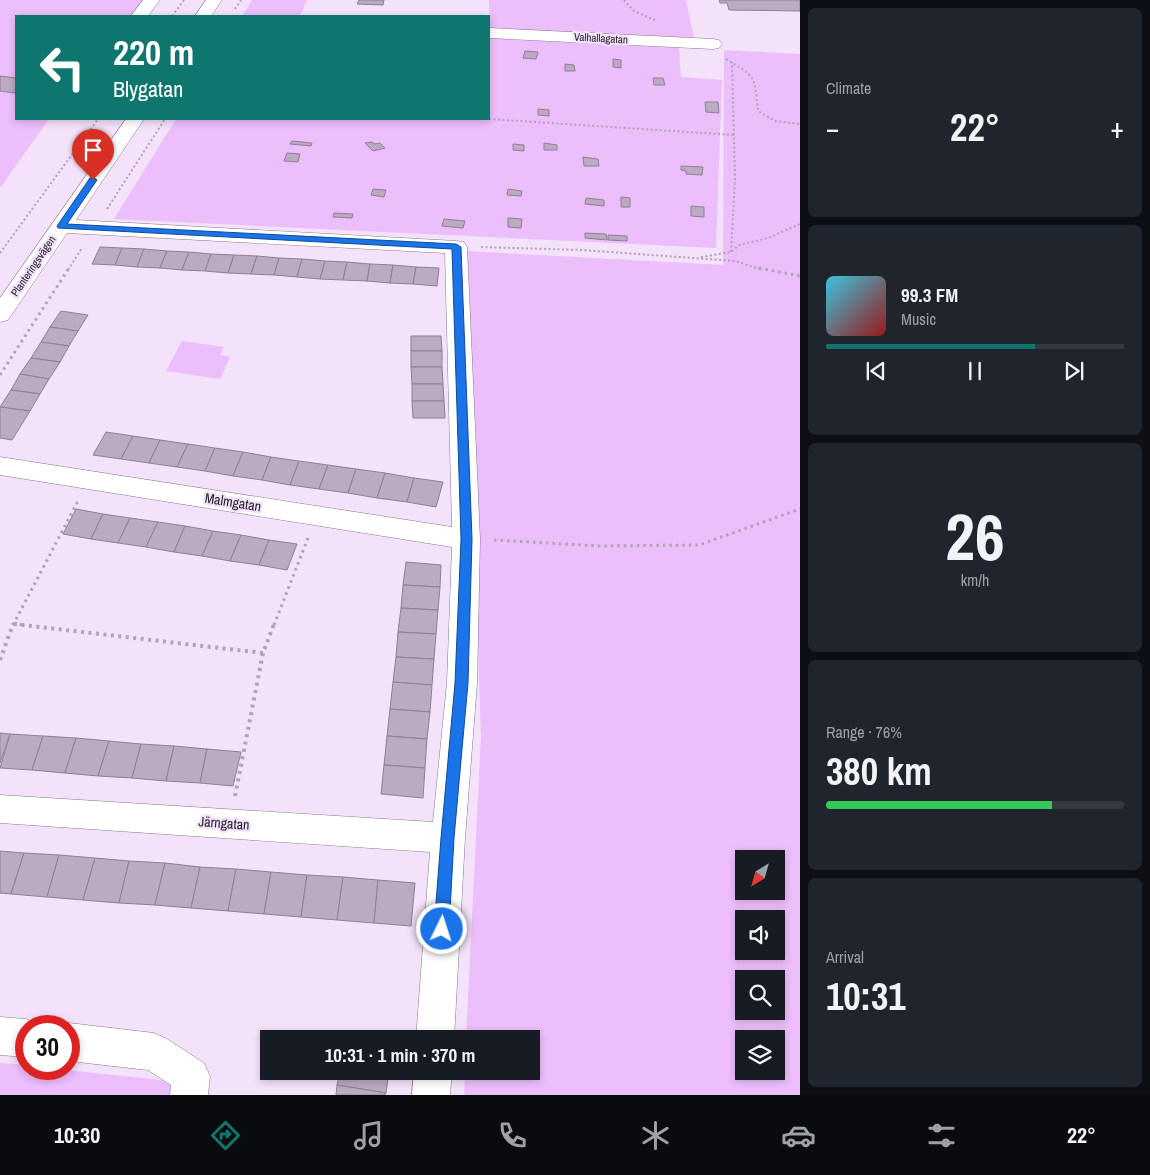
<!DOCTYPE html>
<html lang="en">
<head>
<meta charset="utf-8">
<style>
	body { margin:0; font-family:"Archivo Narrow",sans-serif; background:#20242c; color:#f1f3f6; height:100vh; display:flex; flex-direction:column; font-size:19px; white-space:nowrap }
	* { box-sizing:border-box; margin:0 }
	p { font-size:16px; color:#9ea1a6 }
	.icon { flex:none; width:28px; height:28px; fill:none; stroke:currentColor; stroke-width:2; stroke-linecap:round; stroke-linejoin:round }
	.map { position:relative; flex:1; overflow:hidden }
	.drawer { display:flex; flex-direction:column; gap:8px; padding:8px; background:#0d0f14; width:350px }
	.drawer>* { flex:none }
	.top-card { position:absolute; left:15px; top:15px; width:475px; height:105px; border-radius:0px; box-shadow:0 2px 8px #0003; background:#0f766e; color:#fff; overflow:hidden }
	.needle { width:32px; rotate:217deg }
	.fabs { position:absolute; left:735px; top:850px; display:grid; gap:10px }
	.fabs a { display:grid; place-items:center; width:50px; height:50px; border-radius:0px; background:#171b24; box-shadow:0 2px 8px #0003; font-size:25px }
	.speed { position:absolute; left:15px; top:1015px; display:flex; gap:10px; font-size:25px; font-weight:700; text-align:center }
	.speed>* { display:grid; place-content:center; width:65px; height:65px; border-radius:50%; background:#171b24; box-shadow:0 2px 8px #0003; line-height:1 }
	.speed .limit { border:8px solid #d22; background:#fff; color:#111 }
	.pin { position:absolute; display:grid; place-items:center; width:42px; height:42px; color:#fff; margin:-51px -21px; border-radius:50% 50% 50% 0; rotate:-45deg; box-shadow:0 0 5px #0007 }
	.pin .icon { rotate:45deg }
	.me { position:absolute; width:55px; margin:-28px; rotate:4deg; stroke-linejoin:round; filter:drop-shadow(0 0 4px #0008) }
	.turn { display:flex; align-items:center; gap:18px; height:105px; padding:0 15px; font-size:22px }
	.turn .icon { width:65px; height:65px; stroke-width:2.5 }
	.turn b { display:block; font-size:35px; line-height:42px }
	.big { font-size:38px; font-weight:700; line-height:1.1 }
	.drawer .widget { flex:1; display:flex; flex-direction:column; justify-content:center; gap:8px; min-width:0; padding:0 18px; border-radius:8px; background:#20242c }
	.drawer .dial { align-items:center; gap:0 }
	.dial b { font-size:65px; line-height:1 }
	.song { display:flex; align-items:center; gap:15px }
	.cover { width:60px; height:60px; border-radius:8px; background:linear-gradient(135deg,hsl(190 70% 55%),hsl(0 70% 35%)) }
	.played { height:5px; border-radius:2px; background:linear-gradient(90deg,#0f766e 70%,#363941 70%) }
	.keys { display:flex; justify-content:space-around; direction:ltr }
	.heat { display:flex; justify-content:space-between; align-items:center; font-size:28px; direction:ltr }
	.charge { height:8px; border-radius:4px; background:linear-gradient(90deg,#34c759 76%,#363941 0) }
	.trip { position:absolute; left:260px; top:1030px; width:280px; height:50px; border-radius:0px; background:#171b24; box-shadow:0 2px 8px #0003; font-weight:700; line-height:50px; text-align:center }
	.tab-bar { display:flex; height:80px; justify-content:space-around; align-items:center; background:#090b0e; color:#9ea1a6 }
	.tab-bar .icon { width:35px; height:35px }
	.tab-bar .selected { color:#0f766e }
	.tab-bar b { font-size:22px; color:#f1f3f6 }
	main { display:flex; flex:1; min-height:0 }
	.map>svg:first-child { display:block }
</style>
</head>
<body>
<main>
<div class="map">
<svg width="800" height="1095" viewBox="0 0 800 1095">
	<rect width="100%" height="100%" fill="#f3e2fa"/>
	<g fill="#ecbefc" fill-rule="evenodd">
		<path d="M0,0h147l-13,16h-118v103h33l-49,69z"/>
		<path d="M252,0h55l-7,16h-58z"/>
		<path d="M489,0h197l8,38 -204,-9z"/>
		<path d="M489,38l190,10 2,29 41,3 -6,168 -602,-29 62,-100h313z"/>
		<path d="M724,50l76,4v1041h-336l1,-24h66v-32h-65l15,-303 -16,-485 258,14zM744,859h32v32h-32zM744,919h32v32h-32zM744,979h32v32h-32zM744,1039h32v32h-32z"/>
		<path d="M182,341l42,6 -4,8 10,2 -10,22 -54,-8z"/>
		<path d="M0,1063l26,2v4h31l113,12v14h-170z"/>
	</g>
	<g fill="#bbaac1" stroke="#8f7f95">
		<path d="M359,0h25l-1,5 -26,-1z"/>
		<path d="M719,0h81v11l-71,-1 -2,-7h-7z"/>
		<path d="M525,51l13,1 -2,7 -13,-1z"/>
		<path d="M613,59l8,1v8l-8,-1z"/>
		<path d="M565,64l9,1 1,6h-10z"/>
		<path d="M0,76l16,2 -1,15 -15,-2z"/>
		<path d="M653,78h10l2,7h-11z"/>
		<path d="M705,102h13l1,11 -13,-1z"/>
		<path d="M538,109l11,1v6l-11,-1z"/>
		<path d="M292,141l20,2 -1,3 -21,-2z"/>
		<path d="M372,142l3,2 5,-1 5,5 -12,3 -8,-8z"/>
		<path d="M544,143l13,2v5h-13z"/>
		<path d="M513,144l11,1v6l-11,-1z"/>
		<path d="M287,153l13,1 -2,8 -14,-1z"/>
		<path d="M583,157l15,2 1,7h-15z"/>
		<path d="M681,166l22,1 -1,8 -16,-1v-3l-5,-1z"/>
		<path d="M373,189l13,1 -2,7 -13,-2z"/>
		<path d="M508,189l14,2 -1,5 -14,-1z"/>
		<path d="M621,197l9,1v9h-9z"/>
		<path d="M586,198l18,2v6l-19,-2z"/>
		<path d="M691,206l13,1v10l-13,-1z"/>
		<path d="M334,213l19,1 -1,4 -19,-1z"/>
		<path d="M508,218l14,1 -1,9 -13,-1z"/>
		<path d="M444,219l21,2 -2,7 -21,-2z"/>
		<path d="M585,233l21,1 1,6 -22,-2z"/>
		<path d="M608,235l19,1v5l-19,-1z"/>
		<path d="M100,247l22,1 -7,17 -23,-1z"/>
		<path d="M122,248l22,1 -7,18 -22,-2z"/>
		<path d="M144,249l23,2 -7,17 -23,-1z"/>
		<path d="M167,251l22,1 -7,18 -22,-2z"/>
		<path d="M189,252l22,2 -6,17 -23,-1z"/>
		<path d="M211,254l23,1 -6,18 -23,-2z"/>
		<path d="M234,255l23,1 -6,18 -23,-1z"/>
		<path d="M257,256l22,2 -5,17 -23,-1z"/>
		<path d="M279,258l23,1 -5,18 -23,-2z"/>
		<path d="M302,259l23,2 -5,18 -23,-2z"/>
		<path d="M325,261l22,1 -4,18 -23,-1z"/>
		<path d="M347,262l23,2 -3,17 -24,-1z"/>
		<path d="M370,264l23,1 -3,18 -23,-2z"/>
		<path d="M393,265l23,2 -3,17 -23,-1z"/>
		<path d="M416,267l23,1 -2,18 -24,-2z"/>
		<path d="M61,311l27,4 -10,16 -28,-4z"/>
		<path d="M50,327l28,4 -9,15 -28,-4z"/>
		<path d="M411,336h30l1,15h-31z"/>
		<path d="M41,342l28,4 -9,16 -29,-4z"/>
		<rect x="411" y="351" width="31" height="16"/>
		<path d="M31,358l29,4 -11,17 -29,-5z"/>
		<path d="M411,367h31l1,17h-31z"/>
		<path d="M20,374l29,5 -9,15 -29,-4z"/>
		<path d="M412,384h31l1,17h-32z"/>
		<path d="M11,390l29,4 -10,17 -30,-4z"/>
		<path d="M412,401h32l1,17h-32z"/>
		<path d="M0,407l30,4 -18,29 -12,-2z"/>
		<path d="M106,432l27,4 -12,23 -28,-4z"/>
		<path d="M133,436l27,4 -11,23 -28,-4z"/>
		<path d="M160,440l28,4 -11,23 -28,-4z"/>
		<path d="M188,444l27,4 -10,23 -28,-4z"/>
		<path d="M215,448l28,4 -10,24 -28,-5z"/>
		<path d="M243,452l28,5 -9,23 -29,-4z"/>
		<path d="M271,457l28,4 -9,24 -28,-5z"/>
		<path d="M299,461l29,4 -9,24 -29,-4z"/>
		<path d="M328,465l28,4 -8,24 -29,-4z"/>
		<path d="M356,469l29,4 -8,25 -29,-5z"/>
		<path d="M385,473l29,5 -7,24 -30,-4z"/>
		<path d="M414,478l29,4 -7,25 -29,-5z"/>
		<path d="M76,509l27,5 -12,25 -28,-5z"/>
		<path d="M103,514l27,4 -12,25 -27,-4z"/>
		<path d="M130,518l28,4 -12,25 -28,-4z"/>
		<path d="M158,522l27,4 -11,26 -28,-5z"/>
		<path d="M185,526l28,5 -11,25 -28,-4z"/>
		<path d="M213,531l28,4 -11,26 -28,-5z"/>
		<path d="M241,535l28,5 -10,25 -29,-4z"/>
		<path d="M269,540l28,4 -10,26 -28,-5z"/>
		<path d="M406,562l35,3 -1,22 -37,-2z"/>
		<path d="M403,585l37,2 -2,23 -37,-2z"/>
		<path d="M401,608l37,2 -2,24 -38,-2z"/>
		<path d="M398,632l38,2 -2,25 -38,-2z"/>
		<path d="M396,657l38,2 -2,26 -39,-3z"/>
		<path d="M393,682l39,3 -2,27 -40,-3z"/>
		<path d="M390,709l40,3 -3,27 -40,-3z"/>
		<path d="M0,733l10,1 -10,29z"/>
		<path d="M10,734l33,2 -11,34 -32,-2z"/>
		<path d="M43,736l33,2 -11,35 -33,-3z"/>
		<path d="M387,736l40,3 -2,29 -41,-3z"/>
		<path d="M76,738l33,3 -11,35 -33,-3z"/>
		<path d="M109,741l32,3 -9,34 -34,-2z"/>
		<path d="M141,744l33,2 -8,35 -34,-3z"/>
		<path d="M174,746l33,3 -7,34 -34,-2z"/>
		<path d="M207,749l34,3 -8,34 -33,-3z"/>
		<path d="M384,765l41,3 -2,30 -42,-4z"/>
		<path d="M0,851l24,2 -13,41 -11,-1z"/>
		<path d="M24,853l35,2 -12,42 -36,-3z"/>
		<path d="M59,855l36,3 -12,42 -36,-3z"/>
		<path d="M95,858l34,3 -10,42 -36,-3z"/>
		<path d="M129,861l36,2 -10,42 -36,-2z"/>
		<path d="M165,863l35,4 -9,41 -36,-3z"/>
		<path d="M200,867l36,2 -8,42 -37,-3z"/>
		<path d="M236,869l35,3 -7,42 -36,-3z"/>
		<path d="M271,872l36,3 -6,42 -37,-3z"/>
		<path d="M307,875l36,2 -6,43 -36,-3z"/>
		<path d="M343,877l35,3 -4,43 -37,-3z"/>
		<path d="M378,880l37,3 -4,43 -37,-3z"/>
		<path d="M340,1071h49l-3,22 -49,-8z"/>
		<path d="M337,1085l49,8 -1,2h-49z"/>
	</g>
	<g fill="none" stroke-linecap="round" stroke-linejoin="round">
		<g stroke="#87778c" stroke-width="1">
			<g id="minor">
				<path d="M143,0h17l-12,16h-17z"/>
				<path d="M206,0h16l-11,16h-16z"/>
				<path d="M489,28l224,11 6,1 3,4 -3,4 -6,1 -224,-11z"/>
				<path d="M126,119h18l-68,101 380,21 8,1 3,5 13,292 -3,144 -12,155 -11,201h-38l14,-187 -430,-29v-28l433,27 14,-139 5,-136 -452,-72v-18l452,70 -7,-274 -378,-20 -59,87 -8,2v-24z"/>
				<path d="M0,1017l26,2 13,6 1,1h-14v31l-26,-2z"/>
				<path d="M69,1023l85,10 13,6 37,24 6,13 -2,19h-38l1,-10 -23,-15 -79,-9v-35h-7z"/>
				<path d="M414,1071h38l-2,24h-38z"/>
			</g>
		</g>
		<g stroke="#b0a3b6" stroke-width="2" stroke-dasharray="2 2.5" stroke-linecap="butt">
			<path d="M624,0l10,11 21,9"/>
			<path d="M235,9l6,-9"/>
			<path d="M172,16l12,-16"/>
			<path d="M726,59c31,19 28,16 32,52l17,10 25,3"/>
			<path d="M489,119l245,16"/>
			<path d="M107,209l58,-90"/>
			<path d="M481,247l101,3 153,11 28,9"/>
			<path d="M731,252l4,-73 -3,-117"/>
			<path d="M0,253l98,-134"/>
			<path d="M701,257l30,-5 8,-7 29,-7 32,-14"/>
			<path d="M68,270l14,-22"/>
		</g>
		<g stroke="#b0a3b6" stroke-width="3" stroke-dasharray="2.5 4" stroke-linecap="butt">
			<path d="M759,268l41,8"/>
			<path d="M0,375l69,-107"/>
			<path d="M494,540l105,6 100,-1 101,-36"/>
			<path d="M13,624l12,1"/>
			<path d="M13,625l65,-124"/>
			<path d="M274,625l34,-87"/>
		</g>
		<g stroke="#b0a3b6" stroke-width="4" stroke-dasharray="3 4.5" stroke-linecap="butt">
			<path d="M14,624l249,29"/>
			<path d="M0,660l13,-36"/>
			<path d="M235,796l28,-143 11,-29"/>
		</g>
		<use href="#minor" fill="#fff" fill-rule="evenodd"/>
	</g>
	<path fill="#1a73e8" stroke="#114b97" d="M93,177l4,3 -30,44 389,20 5,3 11,292 -4,144 -14,155 -5,91 -2,5 -5,2 -5,-2 -3,-5 7,-91 14,-155 6,-144 -9,-290 -394,-21 -1,-2 33,-48z"/>
	<g text-anchor="middle" dominant-baseline="central" stroke-width="4.5" stroke-linejoin="round" paint-order="stroke">
		<g font-size="11" fill="#231d25" stroke="#f3e2fa">
			<text transform="translate(601 38) rotate(3)">Valhallagatan</text>
			<text transform="translate(33 266) rotate(-56)">Planteringsvägen</text>
		</g>
		<g font-size="14" fill="#231d25" stroke="#f3e2fa">
			<text transform="translate(233 502) rotate(9)">Malmgatan</text>
			<text transform="translate(224 823) rotate(4)">Järngatan</text>
		</g>
	</g>
</svg>
<div class="fabs">
<a><svg class="needle" viewBox="-14 -14 28 28"><path d="M0-13l5 13h-10z" fill="#e53935"/><path d="M0 13l5-13h-10z" fill="#9ea1a6"/></svg></a>
<a><svg class="icon" aria-label="sound" viewBox="0 0 24 24"><path d="M4 9h4l5-4v14l-5-4H4zM17 9q2 3 0 6"/></svg></a>
<a><svg class="icon" aria-label="search" viewBox="0 0 24 24"><circle cx="10" cy="10" r="6"/><path d="M15 15l6 6"/></svg></a>
<a><svg class="icon" aria-label="layers" viewBox="0 0 24 24"><path d="M12 4l9 5-9 5-9-5zM3 14l9 5 9-5"/></svg></a>
</div>
<div class="speed"><div class="limit">30</div></div>
<div class="pin" style="left:93px;top:180px;background:#d93025"><svg class="icon" aria-label="arrive" viewBox="0 0 24 24"><path d="M6 21V4h12l-3 4 3 4H6"/></svg></div>
<svg class="me" style="left:442px;top:929px" viewBox="-20 -20 40 40"><circle r="17" fill="#1a73e8" stroke="#fff" stroke-width="3"/><path d="M0-11L8 9 0 5-8 9z" fill="#fff"/></svg>
<div class="trip">10:31 · 1 min · 370 m</div>
<div class="top-card">
<div class="turn"><svg class="icon" aria-label="left" viewBox="0 0 24 24"><path d="M17 20v-9H6M10 6l-5 5 5 5"/></svg><div><b>220 m</b>Blygatan</div></div>
</div>
</div>
<section class="drawer">
<div class="widget"><p>Climate</p>
<div class="heat"><a>−</a><b class="big">22°</b><a>+</a></div>
</div>
<div class="widget">
<div class="song"><i class="cover"></i><div><b>99.3 FM</b><p>Music</p></div></div>
<div class="played"></div>
<div class="keys"><svg class="icon" aria-label="previous" viewBox="0 0 24 24"><path d="M18 5L8 12l10 7zM5 5v14"/></svg><svg class="icon" aria-label="pause" viewBox="0 0 24 24"><path d="M8 5v14M16 5v14"/></svg><svg class="icon" aria-label="next" viewBox="0 0 24 24"><path d="M6 5l10 7-10 7zM19 5v14"/></svg></div>
</div>
<div class="widget dial"><b>26</b><p>km/h</p></div>
<div class="widget"><p>Range · 76%</p><b class="big">380 km</b><div class="charge"></div></div>
<div class="widget"><p>Arrival</p><b class="big">10:31</b></div>
</section>
</main>
<nav class="tab-bar">
<b>10:30</b>
<svg class="icon selected" aria-label="directions" viewBox="0 0 24 24"><path d="M12 3l9 9-9 9-9-9zM9 14v-3h6M13 9l2 2-2 2"/></svg>
<svg class="icon" aria-label="music" viewBox="0 0 24 24"><path d="M9 18V5l10-2v13"/><circle cx="6" cy="18" r="3"/><circle cx="16" cy="16" r="3"/></svg>
<svg class="icon" aria-label="phone" viewBox="0 0 24 24"><path d="M5 4h4l2 5-3 2q2 4 5 5l2-3 5 2v4C11 20 4 13 5 4z"/></svg>
<svg class="icon" aria-label="climate" viewBox="0 0 24 24"><path d="M12 3v18M4 7l16 10M4 17L20 7"/></svg>
<svg class="icon" aria-label="car" viewBox="0 0 24 24"><path d="M5 17H2v-5l4-1 3-4h7l3 4 3 1v5h-3M9 17h6M6 11h13"/><circle cx="7" cy="17" r="2"/><circle cx="17" cy="17" r="2"/></svg>
<svg class="icon" aria-label="filters" viewBox="0 0 24 24"><path d="M4 7h16M4 17h16"/><circle cx="9" cy="7" r="2"/><circle cx="15" cy="17" r="2"/></svg>
<b>22°</b>
</nav>
</body>
</html>
